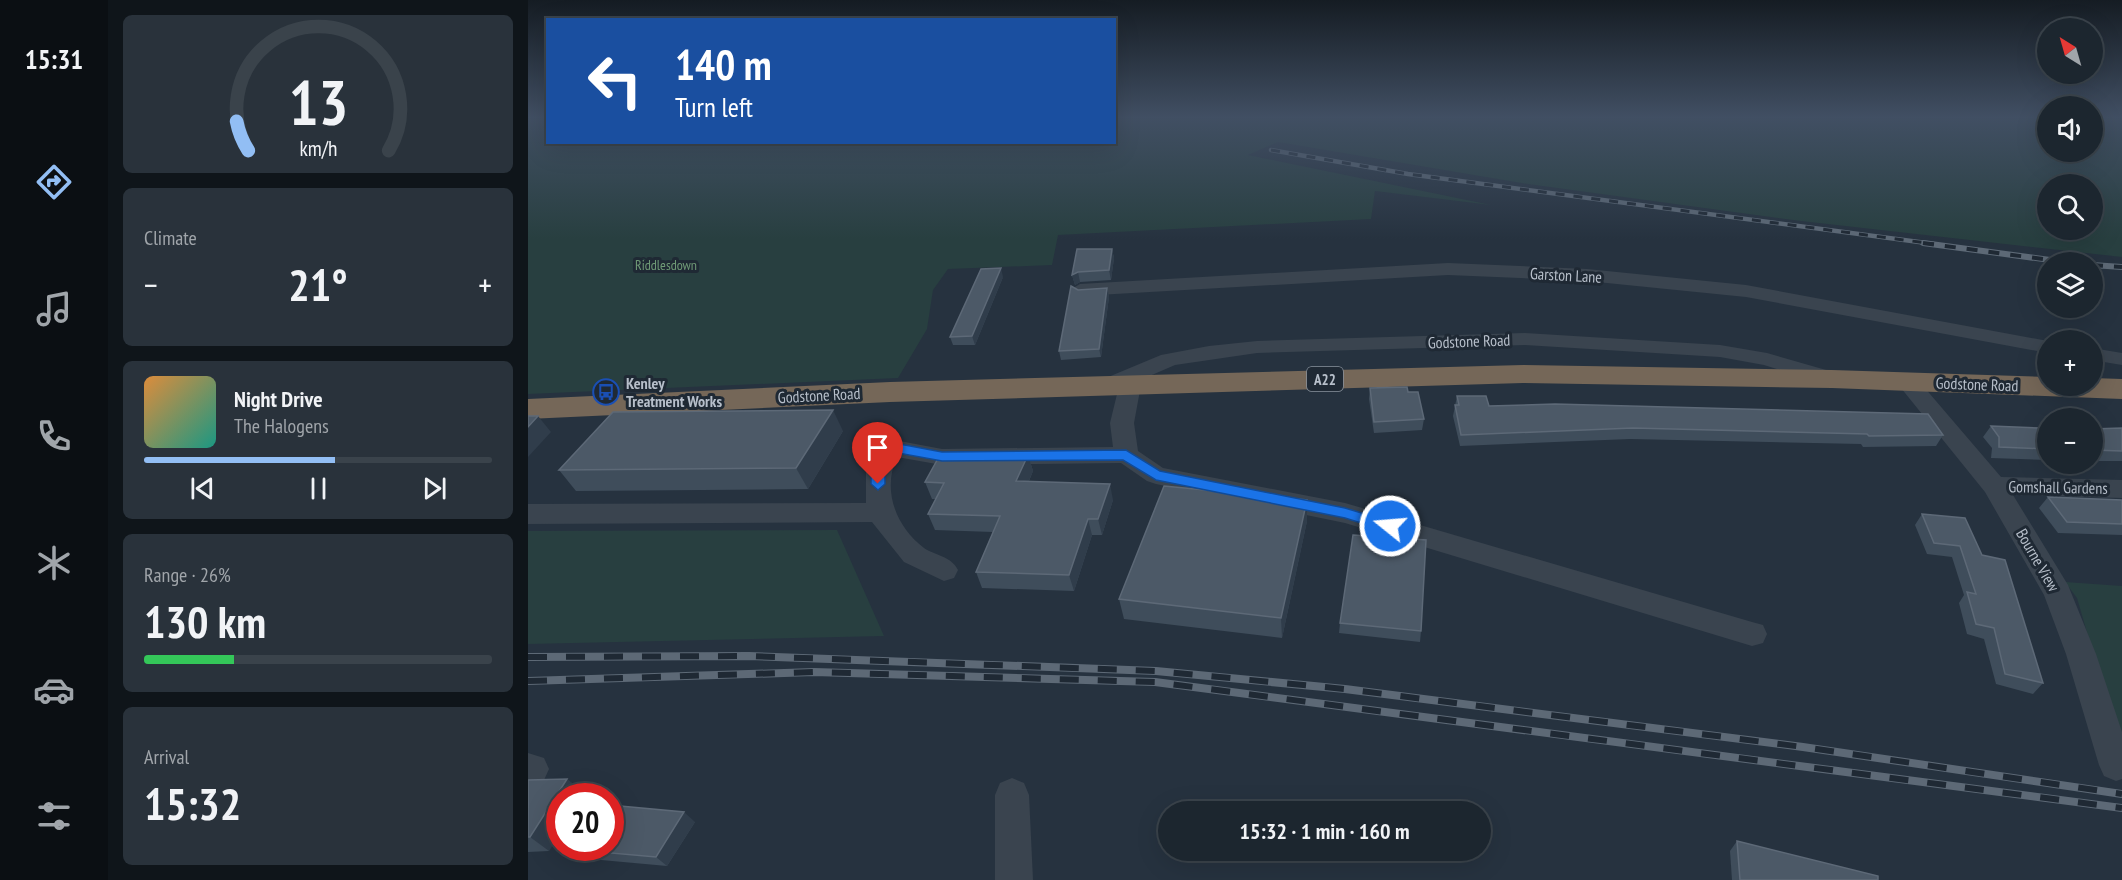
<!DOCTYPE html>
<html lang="en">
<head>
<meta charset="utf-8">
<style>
	body { margin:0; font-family:"PT Sans Narrow",sans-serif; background:#29323b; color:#f1f3f6; height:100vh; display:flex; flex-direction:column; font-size:22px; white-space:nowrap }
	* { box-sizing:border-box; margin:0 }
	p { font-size:20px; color:#a0a5aa }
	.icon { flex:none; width:33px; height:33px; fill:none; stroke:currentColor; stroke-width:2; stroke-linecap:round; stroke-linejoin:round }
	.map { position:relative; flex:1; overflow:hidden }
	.drawer { display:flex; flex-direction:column; gap:15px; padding:15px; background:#0f151a; width:420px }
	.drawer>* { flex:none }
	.top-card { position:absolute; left:18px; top:18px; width:570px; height:126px; border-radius:0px; box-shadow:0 6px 24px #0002,0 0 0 2px #3a434b; background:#1a4fa0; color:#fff; overflow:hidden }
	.needle { width:39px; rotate:323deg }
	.tools { position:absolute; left:1509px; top:18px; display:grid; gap:12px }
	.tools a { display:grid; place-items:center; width:66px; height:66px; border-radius:50%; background:#1c262f; box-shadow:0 6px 24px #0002,0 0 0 2px #3a434b; font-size:30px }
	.speed { position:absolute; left:18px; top:783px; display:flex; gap:12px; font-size:30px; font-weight:700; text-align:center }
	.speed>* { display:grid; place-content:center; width:78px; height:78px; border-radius:50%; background:#1c262f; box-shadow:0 6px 24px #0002,0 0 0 2px #3a434b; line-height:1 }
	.speed .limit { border:9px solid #d22; background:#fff; color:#111 }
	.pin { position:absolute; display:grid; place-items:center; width:51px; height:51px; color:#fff; margin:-62px -26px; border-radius:50% 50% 50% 0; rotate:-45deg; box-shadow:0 0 6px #0007 }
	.pin .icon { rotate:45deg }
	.me { position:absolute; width:66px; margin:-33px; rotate:287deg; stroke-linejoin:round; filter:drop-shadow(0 0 4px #0008) }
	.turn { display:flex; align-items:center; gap:21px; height:126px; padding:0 30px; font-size:27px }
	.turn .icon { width:78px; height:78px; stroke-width:2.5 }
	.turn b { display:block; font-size:42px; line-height:51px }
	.big { font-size:45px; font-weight:600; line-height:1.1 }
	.drawer .card { flex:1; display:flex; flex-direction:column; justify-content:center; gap:9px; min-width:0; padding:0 21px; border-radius:9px; background:#29323b }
	.drawer .dial { align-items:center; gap:0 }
	.dial svg { height:156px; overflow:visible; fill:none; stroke:#3a434b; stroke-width:7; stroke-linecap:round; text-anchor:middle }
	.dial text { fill:#f1f3f6; stroke:none }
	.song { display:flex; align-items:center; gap:18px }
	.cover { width:72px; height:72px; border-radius:9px; background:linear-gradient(135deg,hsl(30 70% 55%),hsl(170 70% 35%)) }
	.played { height:6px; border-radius:3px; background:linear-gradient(90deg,#92bef4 55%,#3a434b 55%) }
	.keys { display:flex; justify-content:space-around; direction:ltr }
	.heat { display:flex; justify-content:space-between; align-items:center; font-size:33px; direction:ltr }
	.charge { height:9px; border-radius:4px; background:linear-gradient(90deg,#34c759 26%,#3a434b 0) }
	.trip { position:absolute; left:630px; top:801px; width:333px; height:60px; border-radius:30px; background:#1c262f; box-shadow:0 6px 24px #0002,0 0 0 2px #3a434b; font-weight:600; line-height:60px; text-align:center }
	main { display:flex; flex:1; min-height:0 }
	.menu { display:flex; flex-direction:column; width:108px; justify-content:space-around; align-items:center; background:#0b0f13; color:#a0a5aa }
	.menu .icon { width:42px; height:42px }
	.menu .active { color:#92bef4 }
	.menu b { font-size:27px; color:#f1f3f6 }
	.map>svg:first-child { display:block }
</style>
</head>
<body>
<main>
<nav class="menu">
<b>15:31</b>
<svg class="icon active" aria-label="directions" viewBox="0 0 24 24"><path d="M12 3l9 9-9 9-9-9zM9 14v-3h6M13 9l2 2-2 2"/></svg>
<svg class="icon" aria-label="music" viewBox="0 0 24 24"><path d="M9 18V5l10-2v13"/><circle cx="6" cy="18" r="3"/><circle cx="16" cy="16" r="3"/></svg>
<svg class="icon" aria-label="phone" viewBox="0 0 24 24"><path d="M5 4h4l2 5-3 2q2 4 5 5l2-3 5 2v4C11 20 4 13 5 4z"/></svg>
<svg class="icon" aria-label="climate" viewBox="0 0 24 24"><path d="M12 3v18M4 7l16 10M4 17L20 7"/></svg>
<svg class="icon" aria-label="car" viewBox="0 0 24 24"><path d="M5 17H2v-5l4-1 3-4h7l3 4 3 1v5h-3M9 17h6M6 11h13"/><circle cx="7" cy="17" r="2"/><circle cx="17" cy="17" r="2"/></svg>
<svg class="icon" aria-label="filters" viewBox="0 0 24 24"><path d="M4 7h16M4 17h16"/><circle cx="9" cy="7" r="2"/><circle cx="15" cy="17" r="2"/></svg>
</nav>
<section class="drawer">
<div class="card dial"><svg viewBox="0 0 100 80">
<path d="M14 69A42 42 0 1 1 86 69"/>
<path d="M14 69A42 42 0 0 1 8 54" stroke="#92bef4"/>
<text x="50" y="56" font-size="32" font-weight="700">13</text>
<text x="50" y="72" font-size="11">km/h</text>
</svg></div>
<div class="card"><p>Climate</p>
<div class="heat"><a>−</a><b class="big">21°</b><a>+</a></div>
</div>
<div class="card">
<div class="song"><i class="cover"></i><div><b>Night Drive</b><p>The Halogens</p></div></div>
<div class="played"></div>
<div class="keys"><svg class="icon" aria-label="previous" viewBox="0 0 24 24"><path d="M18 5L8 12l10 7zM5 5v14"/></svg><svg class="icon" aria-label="pause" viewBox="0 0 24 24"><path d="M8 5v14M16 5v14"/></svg><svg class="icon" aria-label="next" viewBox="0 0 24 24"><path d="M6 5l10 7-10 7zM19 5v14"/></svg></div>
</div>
<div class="card"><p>Range · 26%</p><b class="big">130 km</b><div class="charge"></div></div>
<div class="card"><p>Arrival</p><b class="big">15:32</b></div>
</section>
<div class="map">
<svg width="1594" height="880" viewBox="0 0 1594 880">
	<rect width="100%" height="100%" fill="#26323f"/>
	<g fill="#283f40" fill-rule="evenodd">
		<path d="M0,116h19l1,26h566l1,-26h932l1,36h44l1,-36h29v141l-321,-36 -273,-37 -250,-42 -30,13 243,50 -116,-14 -4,28 -313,16 -6,30 -104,4 -15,21 -6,39 -29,49 -370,16zM1520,184h44v46h-44z"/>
		<path d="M309,530l47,106 -356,8v-113z"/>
		<path d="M1537,582l57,4v167l-45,-155z"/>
	</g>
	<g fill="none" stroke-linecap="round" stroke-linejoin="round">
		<g fill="#3a444f" fill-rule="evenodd">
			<path d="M920,263l139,6 159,16 302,56v12l-302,-56 -159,-16 -139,-6 -368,21 -10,-6 10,-6z"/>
			<path d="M997,333l195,12 47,8 73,21 3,5 -3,5 -8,2 -68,-21 -44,-8 -195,-12 -268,8 -82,12 -37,16 3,4 -7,38 4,28 25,17 182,35 407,119 11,3 4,9 -4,9 -11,3 -407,-123 -189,-39 -9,-3 -26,-18 -179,2 -45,-8c-15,32 -2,69 27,91 12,8 27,8 34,22l-4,8 -10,3 -40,-19 -32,-40 -344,2v-20l338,-1v-33l14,-29 9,-2 53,10 171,-2 -3,-24 8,-33 -9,2 -8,-2 -3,-5 3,-5 60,-25 48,-9 48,-5z"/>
			<path d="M1564,348l30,5v12l-30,-5z"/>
			<path d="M1387,374l8,2 3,5 -2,6 77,90 121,3v18l-109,-3 55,90 28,69 26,78v47l-6,2 -12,-5 -5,-11 -33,-111 -22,-59 -59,-103 -84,-104 6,-12z"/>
			<path d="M0,753l16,5 5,11 -5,11 -16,5z"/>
			<path d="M484,778l12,5 5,12 4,85h-38v-85l5,-12z"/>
		</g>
		<path fill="#756758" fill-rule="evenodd" d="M995,365l309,5 216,7v9h44v-8l30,1v20l-290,-11 -309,-5 -633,19 -362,17v-20l362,-17z"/>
		<g stroke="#5d6976" stroke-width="4.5">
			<path id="rail-far2" d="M743,150l137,24 526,70"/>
		</g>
		<g stroke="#5d6976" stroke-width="6">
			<g id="rail-far1">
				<path d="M1395,243l142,19"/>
				<path d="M1564,265l30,2"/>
			</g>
		</g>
		<g stroke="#5d6976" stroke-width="8">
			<g id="rail">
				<path d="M0,657l221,-1 407,15 189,18 458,58 319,47"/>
				<path d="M0,681l286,-9 341,10 967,126"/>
			</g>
		</g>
		<use href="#rail-far2" stroke="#1f2934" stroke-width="3" stroke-dasharray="9" stroke-linecap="butt"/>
		<use href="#rail-far1" stroke="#1f2934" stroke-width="4" stroke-dasharray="11" stroke-linecap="butt"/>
		<use href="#rail" stroke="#1f2934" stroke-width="6" stroke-dasharray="19" stroke-linecap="butt"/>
	</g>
	<g fill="#3f4d5b">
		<path d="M584,249l2,9 -3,22 -31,2 -5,3 -3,-10z"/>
		<path d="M475,277l-28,68h-22l-3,-8z"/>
		<path d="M579,288l2,9 -8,60 -40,3 -2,-9 19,-61z"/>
		<path d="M842,388l38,4 16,27 -2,11 -48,3 -5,-34z"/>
		<path d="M929,396l32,10 454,29 -7,11 -73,1 -2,-3 -231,-5 -170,7 -7,-30z"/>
		<path d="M1463,426l57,4v30l-57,-2 1,-10 -9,-11z"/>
		<path d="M1594,428v33h-30v-32z"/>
		<path d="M315,431l-35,58 -232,2 -17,-21z"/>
		<path d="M500,455l5,16 -4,10 84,19 -11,35h-10l-18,56 -92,-3 -6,-16 17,-40 -58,-2 -7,-16 8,-15h-4l-7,-17z"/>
		<path d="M1520,497l74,3v35l-64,-2 -19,-25z"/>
		<path d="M779,500v21l-25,117 -158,-19 -5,-20z"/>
		<path d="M1394,514l60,41 61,128 -10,11 -37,-10 -12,-45 -17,-5 -8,-31 5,-8 -12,-38 -25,-3 -12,-29z"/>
		<path d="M812,623l81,8 -1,11 -81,-9z"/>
		<path d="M0,780l57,13 -2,3h-23l-11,55 -21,1z"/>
		<path d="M167,822l-28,44 -66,-6 -13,-9z"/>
		<path d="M1209,841l141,39h-146l-2,-29z"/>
	</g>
	<g fill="#303d4b">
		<path d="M584,249l2,9 -3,22 -2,-10z"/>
		<path d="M473,268l2,9 -28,68 -3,-9z"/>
		<path d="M550,272l2,10 -5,3 -3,-10z"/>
		<path d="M579,288l2,9 -8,60 -2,-8z"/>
		<path d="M305,410l10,21 -35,58 -12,-21z"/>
		<path d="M10,416l13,16 -23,25v-30z"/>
		<path d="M500,455l5,16 -11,26 -6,-16z"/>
		<path d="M582,484l3,16 -11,35 -4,-16z"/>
		<path d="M779,500v21l-25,117 -1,-20z"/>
		<path d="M560,519l4,16 -18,56 -5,-16z"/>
		<path d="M39,779l18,14 -2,3h-23v39l-11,16 -19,-14z"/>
		<path d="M156,812l11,10 -28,44 -11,-9z"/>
	</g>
	<g fill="#4c5967" stroke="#5d6977" stroke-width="1.5">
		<path d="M549,249h35l-3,21 -31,2 -6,3z"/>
		<path d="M473,268l-29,68 -22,1 31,-68z"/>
		<path d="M543,286l7,4 29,-2 -8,61 -40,2z"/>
		<path d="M879,387l1,5h10l6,27 -50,3 -4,-34z"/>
		<path d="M929,396h29l3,10 66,-2 373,10 15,21 -74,1 -2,-2 -234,-6 -172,7 -6,-30h4z"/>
		<path d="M305,410l-37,58 -237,2 54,-58z"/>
		<path d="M0,416h10l-10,11z"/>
		<path d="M1463,426l48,2 3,3 6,-1v19l-49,-2v-10z"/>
		<path d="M1594,428v23l-30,-1v-21z"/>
		<path d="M413,453l87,2 -12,26 94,3 -12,35h-10l-19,56 -93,-3 24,-56 -72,-2 16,-31 -19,-1z"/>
		<path d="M636,486l143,14 -26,118 -162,-19z"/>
		<path d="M1520,497l74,3v24l-55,-2z"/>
		<path d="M1394,514l43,4 17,37 23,5 38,123 -38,-9 -11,-46 -18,-4 -9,-32 9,2 -16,-48 -26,-3z"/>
		<path d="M825,535l73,5 -5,91 -81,-8z"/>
		<path d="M39,779l-37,58h-2v-57z"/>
		<path d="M92,806l64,6 -28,45 -68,-6 3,-3h19v-29z"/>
		<path d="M1209,841l141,35v4h-138z"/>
	</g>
	<linearGradient id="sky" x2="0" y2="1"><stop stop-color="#151c23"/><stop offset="0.49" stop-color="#414f63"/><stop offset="1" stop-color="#414f63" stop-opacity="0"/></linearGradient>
	<rect width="1594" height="239" fill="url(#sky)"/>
	<path fill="#1a73e8" stroke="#114b97" stroke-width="1.5" d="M361,442l53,10 184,-2 34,21 185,37 50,15 2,3 -7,6 -45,-14 -189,-38 -33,-20 -181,1 -49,-9 -8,18v14l-7,6 -7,-6v-14l13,-27z"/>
	<defs>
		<g id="bus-ring" transform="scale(1.35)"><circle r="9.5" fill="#1f2934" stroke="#1a4fb4" stroke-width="1.5"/><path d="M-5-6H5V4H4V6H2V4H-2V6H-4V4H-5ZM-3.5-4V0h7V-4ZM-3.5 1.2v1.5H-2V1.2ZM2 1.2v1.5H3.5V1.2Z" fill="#1a4fb4"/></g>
	</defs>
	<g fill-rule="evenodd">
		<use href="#bus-ring" x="78" y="392"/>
	</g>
	<g text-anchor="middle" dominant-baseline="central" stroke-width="6" stroke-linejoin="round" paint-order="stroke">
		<g font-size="14" fill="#6f9976" stroke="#1f2934">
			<text x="138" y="265">Riddlesdown</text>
		</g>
		<rect fill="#1f2934" stroke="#89929d" stroke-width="1.5" x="779" y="367" width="36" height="24" rx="4.5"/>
		<g font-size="15" font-weight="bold" fill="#b7bfca">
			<text x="797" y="379">A22</text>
		</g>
		<g font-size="16" fill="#b7bfca" stroke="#1f2934">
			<text transform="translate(1038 275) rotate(3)">Garston Lane</text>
			<text transform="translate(941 341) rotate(-2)">Godstone Road</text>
			<text transform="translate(1449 384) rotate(2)">Godstone Road</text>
			<text transform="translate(291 395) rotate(-3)">Godstone Road</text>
			<text transform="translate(1530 487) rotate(1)">Gomshall Gardens</text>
			<text transform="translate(1510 560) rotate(60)">Bourne View</text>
		</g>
		<g font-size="16" font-weight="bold" fill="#b7bfca" stroke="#1f2934" text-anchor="start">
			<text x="98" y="383">Kenley<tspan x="98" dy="18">Treatment Works</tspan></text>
		</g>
	</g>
</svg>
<div class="tools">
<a><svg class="needle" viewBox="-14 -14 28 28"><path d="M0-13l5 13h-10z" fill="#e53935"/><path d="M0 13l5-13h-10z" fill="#a0a5aa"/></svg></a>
<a><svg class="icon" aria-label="sound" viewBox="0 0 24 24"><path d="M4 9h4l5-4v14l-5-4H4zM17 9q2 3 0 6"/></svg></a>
<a><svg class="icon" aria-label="search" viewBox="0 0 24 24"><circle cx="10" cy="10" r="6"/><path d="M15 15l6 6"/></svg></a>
<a><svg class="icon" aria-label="layers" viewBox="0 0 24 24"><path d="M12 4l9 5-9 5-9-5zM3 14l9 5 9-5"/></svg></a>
<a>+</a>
<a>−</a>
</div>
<div class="speed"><div class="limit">20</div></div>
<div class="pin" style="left:350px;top:484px;background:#d93025"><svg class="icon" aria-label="arrive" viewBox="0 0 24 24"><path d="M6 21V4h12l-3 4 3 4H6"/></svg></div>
<svg class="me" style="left:862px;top:526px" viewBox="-20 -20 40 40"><circle r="17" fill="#1a73e8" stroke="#fff" stroke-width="3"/><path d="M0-11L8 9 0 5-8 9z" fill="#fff"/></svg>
<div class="trip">15:32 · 1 min · 160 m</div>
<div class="top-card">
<div class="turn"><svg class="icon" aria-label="left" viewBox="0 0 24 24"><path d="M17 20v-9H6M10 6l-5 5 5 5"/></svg><div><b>140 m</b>Turn left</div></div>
</div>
</div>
</main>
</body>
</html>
